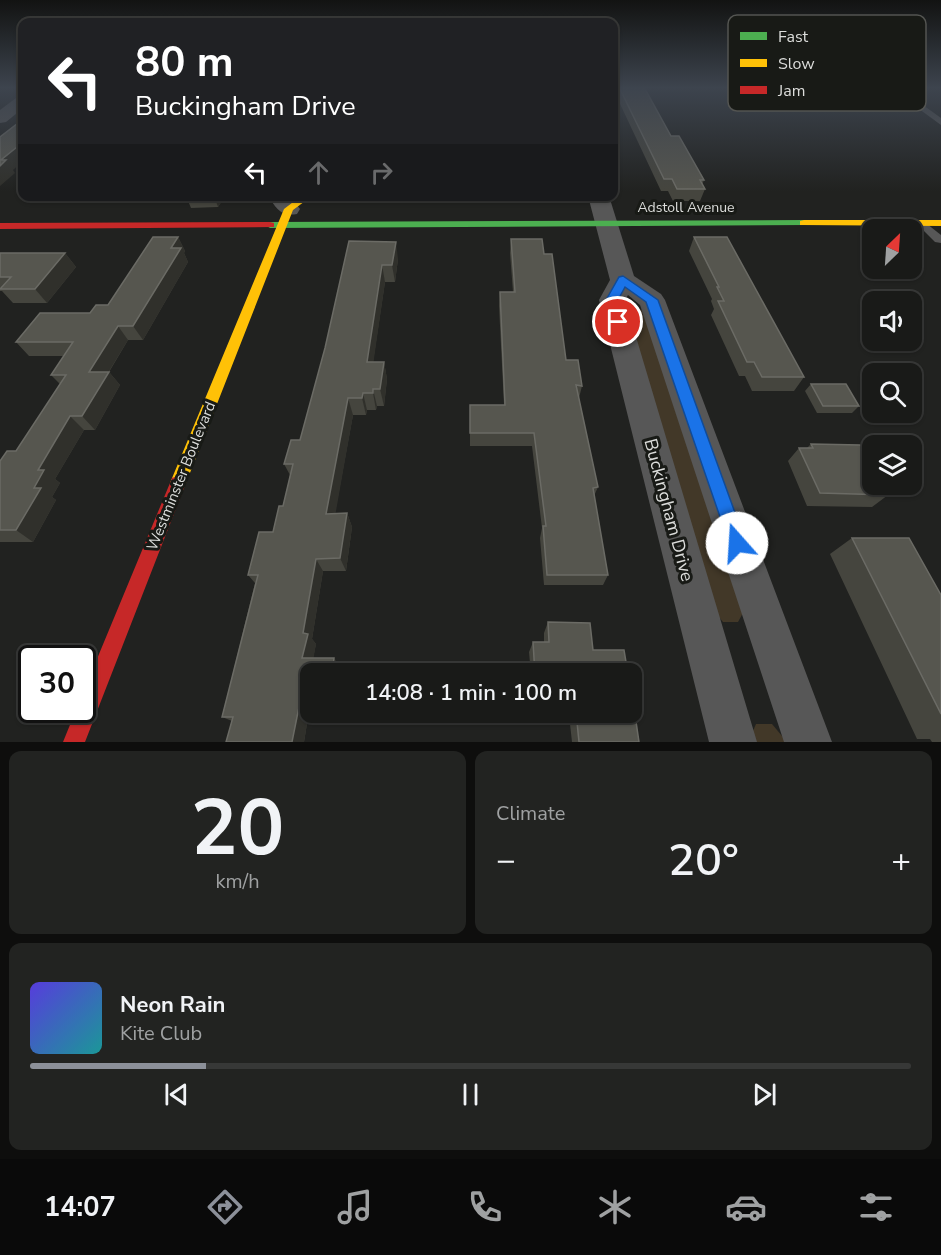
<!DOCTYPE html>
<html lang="en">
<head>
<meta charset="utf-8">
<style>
	body { margin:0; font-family:"Nunito Sans",sans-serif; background:#222321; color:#f1f3f6; height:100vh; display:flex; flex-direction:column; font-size:22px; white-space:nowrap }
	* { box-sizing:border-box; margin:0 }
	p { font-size:20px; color:#9fa1a2 }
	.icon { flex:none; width:33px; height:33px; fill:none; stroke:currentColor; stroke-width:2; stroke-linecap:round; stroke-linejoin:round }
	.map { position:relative; height:742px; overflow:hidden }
	.sheet { display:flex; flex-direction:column; gap:9px; padding:9px; background:#0e0e0d; flex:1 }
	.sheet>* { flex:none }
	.banner { position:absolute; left:18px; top:18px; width:600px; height:183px; border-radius:12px; box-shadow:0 2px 4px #0004,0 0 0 2px #373837; background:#202124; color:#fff; overflow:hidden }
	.needle { width:39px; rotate:25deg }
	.tools { position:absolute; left:862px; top:219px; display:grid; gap:12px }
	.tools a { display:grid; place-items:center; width:60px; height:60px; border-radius:12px; background:#191a18; box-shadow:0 2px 4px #0004,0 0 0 2px #373837; font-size:30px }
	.speed { position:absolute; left:18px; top:645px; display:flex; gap:12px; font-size:30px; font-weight:700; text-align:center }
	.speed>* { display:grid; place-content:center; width:78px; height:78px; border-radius:50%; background:#191a18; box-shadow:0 2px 4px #0004,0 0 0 2px #373837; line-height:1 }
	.speed .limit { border:3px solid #111; border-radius:9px; background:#fff; color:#111 }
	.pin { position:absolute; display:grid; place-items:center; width:51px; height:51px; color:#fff; margin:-26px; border:3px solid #fff; border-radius:50%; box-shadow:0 2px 6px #0007 }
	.me { position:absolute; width:66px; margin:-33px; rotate:341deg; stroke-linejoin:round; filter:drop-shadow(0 0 4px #0008) }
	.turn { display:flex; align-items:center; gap:21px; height:126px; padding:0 18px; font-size:27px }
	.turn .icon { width:78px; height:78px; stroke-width:2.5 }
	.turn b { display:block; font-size:42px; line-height:51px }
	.lanes { display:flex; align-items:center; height:57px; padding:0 18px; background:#0003; justify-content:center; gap:30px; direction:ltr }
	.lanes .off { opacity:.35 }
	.big { font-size:45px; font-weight:600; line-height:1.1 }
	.sheet .tile { flex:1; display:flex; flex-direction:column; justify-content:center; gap:9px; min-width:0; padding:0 21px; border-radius:12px; background:#222321 }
	.sheet .dial { align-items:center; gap:0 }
	.dial b { font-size:78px; line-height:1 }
	.song { display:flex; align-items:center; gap:18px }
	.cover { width:72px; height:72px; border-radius:9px; background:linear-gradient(135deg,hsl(250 70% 55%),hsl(180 70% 35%)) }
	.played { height:6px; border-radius:3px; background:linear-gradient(90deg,#8c9099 20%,#373837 20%) }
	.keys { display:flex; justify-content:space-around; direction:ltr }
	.heat { display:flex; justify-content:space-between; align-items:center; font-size:33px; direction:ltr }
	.sheet .tiles { flex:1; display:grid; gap:9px; grid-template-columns:1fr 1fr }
	.tile:last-child { grid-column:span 2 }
	.trip { position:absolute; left:300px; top:663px; width:342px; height:60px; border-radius:12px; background:#191a18; box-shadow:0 2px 4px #0004,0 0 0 2px #373837; font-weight:600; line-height:60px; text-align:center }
	.dock { display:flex; height:96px; justify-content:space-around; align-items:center; background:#0a0a0a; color:#9fa1a2 }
	.dock .icon { width:42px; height:42px }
	.dock .current { color:#8c9099 }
	.dock b { font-size:27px; color:#f1f3f6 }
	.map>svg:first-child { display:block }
</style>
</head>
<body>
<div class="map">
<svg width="941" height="742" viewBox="0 0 941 742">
	<rect width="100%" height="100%" fill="#212220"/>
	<g fill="#423828">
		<path d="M629,307h9l8,7 98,297 -6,11h-15l-13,-16 -85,-294z"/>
		<path d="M756,724h16l15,18h-36l-1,-4z"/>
	</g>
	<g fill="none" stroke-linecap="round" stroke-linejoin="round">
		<g fill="#575757" fill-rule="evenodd">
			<path d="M889,87h9l43,31v7z"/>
			<path d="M922,220l19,15v8l-6,-1 -19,-19z"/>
		</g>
		<g fill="#575757" fill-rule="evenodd">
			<path d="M22,96v13l-16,13 -6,1v-13l16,-12z"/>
			<path d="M268,196h22l10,13 -3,5c-16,3 -21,-6 -29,-18z"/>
			<path d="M588,196h21l25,80 27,18 4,6 167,442h-48l-144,-437 -12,-10 -3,5 132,442h-48l-110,-442 11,-20z"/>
		</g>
		<path fill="#4caf50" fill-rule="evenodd" d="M804,220l4,1v4l-538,3 -5,-3 5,-3z"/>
		<g fill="#ffc107" fill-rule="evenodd">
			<path d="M301,196h11l-19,14 -107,273 -2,5 -6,2 -6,-2 -2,-5 114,-274z"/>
			<path d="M804,220h137v6l-141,-1v-4z"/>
		</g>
		<g fill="#c62828" fill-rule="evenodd">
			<path d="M270,222l4,1v4l-274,2v-6z"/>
			<path d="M178,476l6,2 2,5 -101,259h-22l13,-32h6v-15l88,-212 2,-5z"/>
		</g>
	</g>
	<g fill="#45453e">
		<path d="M614,87h30l27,49 33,44 -2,5 3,4 -5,12h-27l-5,-10h-7l-47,-100z"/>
		<path d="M816,87h55l2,2 -3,6h-45z"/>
		<path d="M186,196h39l-7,11 -27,1z"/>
		<path d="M178,237l7,14 -1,2 4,9 -45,78h-15l-19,32 11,13 -25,45h-11l-29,49 5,4 -8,14 4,3 -23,42h-33v-81l16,-10 44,-67 -9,-9 13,-19h-35l-13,-14 74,-29 18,-8z"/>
		<path d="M694,237l110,140 -10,14h-42l-7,-15h-6l-28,-61 3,-6 -3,-8 1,-2 -23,-48z"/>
		<path d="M511,239l33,15 22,106 16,26 -3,12 19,89 -4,9 14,79 -5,10h-59l-4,-47 2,-10 -10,-82h-62v-41h34l-5,-99 1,-14h13l-3,-39z"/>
		<path d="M349,241l49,18 -3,23h-10l-12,80h11l3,17 -3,27h-7l-1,4h-9l-1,5h-13l-18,98h12l5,14 -6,44h-23l-11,68 4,5 -3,14 28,9 -31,7v31l-6,37h-78l6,-21 -10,-4 33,-134 -7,-8 25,-43 10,-26 7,-31 -6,-11 16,-24 25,-92z"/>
		<path d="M0,253h65l11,14 -29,36h-34l-11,-12h-2z"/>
		<path d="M811,384l48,22 -7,7h-35l-12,-22z"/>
		<path d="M811,444l77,51 -16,12 -65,-1 -19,-45 11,-13h8z"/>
		<path d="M852,538l89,57v147h-9l-2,-3h-13l-87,-185z"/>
		<path d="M548,622l45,28 35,24h-97l-2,-22 4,-10h11v-9z"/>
		<path d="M533,712h99l7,30h-67l-3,-27h-36z"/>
	</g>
	<g fill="#30302b">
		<path d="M22,143v19l-9,8 2,3 -15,13v-20l1,-6z"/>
		<path d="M214,196h11l-7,11z"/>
		<path d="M178,237l7,14 -1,2 4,9 -45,78 -10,-14 38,-78z"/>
		<path d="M396,242l2,17 -3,23 -3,-17z"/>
		<path d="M65,253l11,14 -29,36 -12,-14z"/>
		<path d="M382,265l3,17 -14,97 -4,-17z"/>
		<path d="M118,326l10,14 -28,46 -11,-14z"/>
		<path d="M384,362l3,17 -3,27 -4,-17z"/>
		<path d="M109,372l11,13 -25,45 -13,-14z"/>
		<path d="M373,389l4,17 -1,4 -3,-17z"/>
		<path d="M363,393l4,17 -1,5 -4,-17z"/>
		<path d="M348,398l5,17 -20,113 -7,-14z"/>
		<path d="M70,416l14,14 -29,49 5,4 -8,14 4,3 -23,42 -17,-12 18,-42 4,-18z"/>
		<path d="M347,513l5,14 -6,44 -6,-13z"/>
		<path d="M316,559l7,12 -11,68 4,5 -4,23 -10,-9 1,-25z"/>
		<path d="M334,658l7,9 -1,7h-8z"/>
		<path d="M301,697l9,8 -6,37h-12z"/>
	</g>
	<g fill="#56564f" stroke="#6b6b65" stroke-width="1.5">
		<path d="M619,87h25l27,49h8l25,44h-4l5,9h-28l-5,-10h-8z"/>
		<path d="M22,120v23l-21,17h5l-6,6v-29z"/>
		<path d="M153,237h25l-7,11h10l-48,78h-15l-29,46h20l-27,44h-12l-32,54h6l-10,18h7l-25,42h-16v-69l7,-10h9l50,-76h-15l22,-33h-57l24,-29h50l6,-8h12z"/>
		<path d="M694,237h33l77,140h-42l-8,-15h-7l-29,-61h6l-7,-14h2z"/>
		<path d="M511,239h31l2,15h8l14,106h12l4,26 -6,-1 22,102 -5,1 15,87h-61l-4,-49h3l-12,-93h-64v-28h35l-5,-113h15z"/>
		<path d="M349,241l47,1 -4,23h-10l-15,97h17l-4,27h-7v4h-10l-1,5h-14l-22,116 21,-1 -7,45 -24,1 -13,74 5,1 -6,24h32l-2,16h-22v23h-9l-9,45h-66l7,-25h-11l36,-142h-10l11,-43h14l6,-26h4l10,-42h-9l7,-24h9l25,-92z"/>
		<path d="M0,253h65l-30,36h-35l11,-12h-11z"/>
		<path d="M811,384h35l13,22h-36z"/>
		<path d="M811,444l49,1 13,23v16h9l6,11 -68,-2 -21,-45h14z"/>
		<path d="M852,538h57l32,57v119z"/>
		<path d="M548,622l42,1 3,27h31l4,24h-93l-2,-32h16z"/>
		<path d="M632,694l7,48h-60l-3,-30h56z"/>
	</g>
	<linearGradient id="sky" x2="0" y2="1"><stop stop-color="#121312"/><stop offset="0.46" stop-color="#3d444e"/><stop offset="1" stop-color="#3d444e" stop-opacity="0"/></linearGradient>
	<rect width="941" height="191" fill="url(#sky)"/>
	<path fill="#1a73e8" stroke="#114b97" stroke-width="1.5" d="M623,276l35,24 88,243 -2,6 -7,3 -6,-3 -2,-6 -83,-241 -21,-15 -7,13 6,22 -6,4 -6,-4 -6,-22 13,-23z"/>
	<g text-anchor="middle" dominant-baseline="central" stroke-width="6" stroke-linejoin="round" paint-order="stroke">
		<g font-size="14" fill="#dcdddb" stroke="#181a16">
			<text x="686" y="207">Adstoll Avenue</text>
		</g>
		<g font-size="15" fill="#dcdddb" stroke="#181a16">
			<text transform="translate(181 476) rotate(-68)">Westminster Boulevard</text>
		</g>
		<g font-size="18" fill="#dcdddb" stroke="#181a16">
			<text transform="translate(669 510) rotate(75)">Buckingham Drive</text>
		</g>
	</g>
	<rect x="728" y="15" width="198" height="96" rx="9" fill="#181a16" stroke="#535451" stroke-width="1.5"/>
	<rect x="740" y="32" width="27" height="8" fill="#4caf50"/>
	<rect x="740" y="59" width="27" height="8" fill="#ffc107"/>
	<rect x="740" y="86" width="27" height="8" fill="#c62828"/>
	<g font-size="16" fill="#dcdddb">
		<text x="778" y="42">Fast</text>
		<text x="778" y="69">Slow</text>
		<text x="778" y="96">Jam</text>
	</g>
</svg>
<div class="tools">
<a><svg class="needle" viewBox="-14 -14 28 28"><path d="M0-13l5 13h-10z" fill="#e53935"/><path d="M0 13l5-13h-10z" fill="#9fa1a2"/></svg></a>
<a><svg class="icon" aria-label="sound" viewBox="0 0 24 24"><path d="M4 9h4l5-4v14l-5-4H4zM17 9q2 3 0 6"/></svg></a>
<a><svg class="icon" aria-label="search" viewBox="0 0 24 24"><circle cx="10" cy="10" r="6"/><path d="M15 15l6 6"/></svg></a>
<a><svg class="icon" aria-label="layers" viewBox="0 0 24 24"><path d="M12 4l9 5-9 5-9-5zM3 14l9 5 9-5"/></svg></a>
</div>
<div class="speed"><div class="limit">30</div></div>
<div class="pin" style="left:618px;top:322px;background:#d93025"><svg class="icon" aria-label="arrive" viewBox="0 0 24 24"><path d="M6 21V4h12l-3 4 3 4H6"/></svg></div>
<svg class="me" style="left:737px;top:543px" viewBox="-20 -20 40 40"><circle r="19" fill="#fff"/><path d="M0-13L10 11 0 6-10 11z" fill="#1a73e8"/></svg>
<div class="trip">14:08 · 1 min · 100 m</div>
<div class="banner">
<div class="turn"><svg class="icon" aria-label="left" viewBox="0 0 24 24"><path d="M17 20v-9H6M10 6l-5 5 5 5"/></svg><div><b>80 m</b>Buckingham Drive</div></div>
<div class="lanes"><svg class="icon" aria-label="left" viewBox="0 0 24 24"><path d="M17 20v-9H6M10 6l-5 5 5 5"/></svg><svg class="icon off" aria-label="ahead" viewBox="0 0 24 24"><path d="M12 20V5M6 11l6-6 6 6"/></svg><svg class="icon off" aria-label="right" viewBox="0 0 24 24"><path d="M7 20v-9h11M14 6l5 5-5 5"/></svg></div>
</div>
</div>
<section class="sheet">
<div class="tiles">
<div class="tile dial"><b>20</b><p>km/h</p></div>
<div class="tile"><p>Climate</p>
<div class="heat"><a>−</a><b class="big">20°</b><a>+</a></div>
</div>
<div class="tile">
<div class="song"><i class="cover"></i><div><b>Neon Rain</b><p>Kite Club</p></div></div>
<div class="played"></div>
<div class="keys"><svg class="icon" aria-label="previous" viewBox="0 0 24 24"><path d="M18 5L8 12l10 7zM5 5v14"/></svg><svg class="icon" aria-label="pause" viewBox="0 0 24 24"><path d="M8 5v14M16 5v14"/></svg><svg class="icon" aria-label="next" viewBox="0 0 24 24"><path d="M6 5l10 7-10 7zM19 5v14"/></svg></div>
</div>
</div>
</section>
<nav class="dock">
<b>14:07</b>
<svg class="icon current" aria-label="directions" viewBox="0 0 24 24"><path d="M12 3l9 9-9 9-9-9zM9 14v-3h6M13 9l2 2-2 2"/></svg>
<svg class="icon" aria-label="music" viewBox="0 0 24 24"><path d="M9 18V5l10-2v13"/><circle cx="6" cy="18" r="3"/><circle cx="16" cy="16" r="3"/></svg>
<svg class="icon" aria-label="phone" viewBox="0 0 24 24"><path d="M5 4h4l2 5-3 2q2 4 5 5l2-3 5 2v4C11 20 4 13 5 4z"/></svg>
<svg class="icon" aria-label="climate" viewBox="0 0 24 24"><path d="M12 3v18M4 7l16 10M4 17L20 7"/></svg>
<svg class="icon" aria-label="car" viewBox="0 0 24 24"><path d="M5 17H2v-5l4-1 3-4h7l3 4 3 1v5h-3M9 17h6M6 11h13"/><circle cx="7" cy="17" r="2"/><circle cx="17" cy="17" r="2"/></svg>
<svg class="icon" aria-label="filters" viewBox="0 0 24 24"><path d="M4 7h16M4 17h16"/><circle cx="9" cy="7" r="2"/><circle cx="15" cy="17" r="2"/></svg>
</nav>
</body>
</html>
